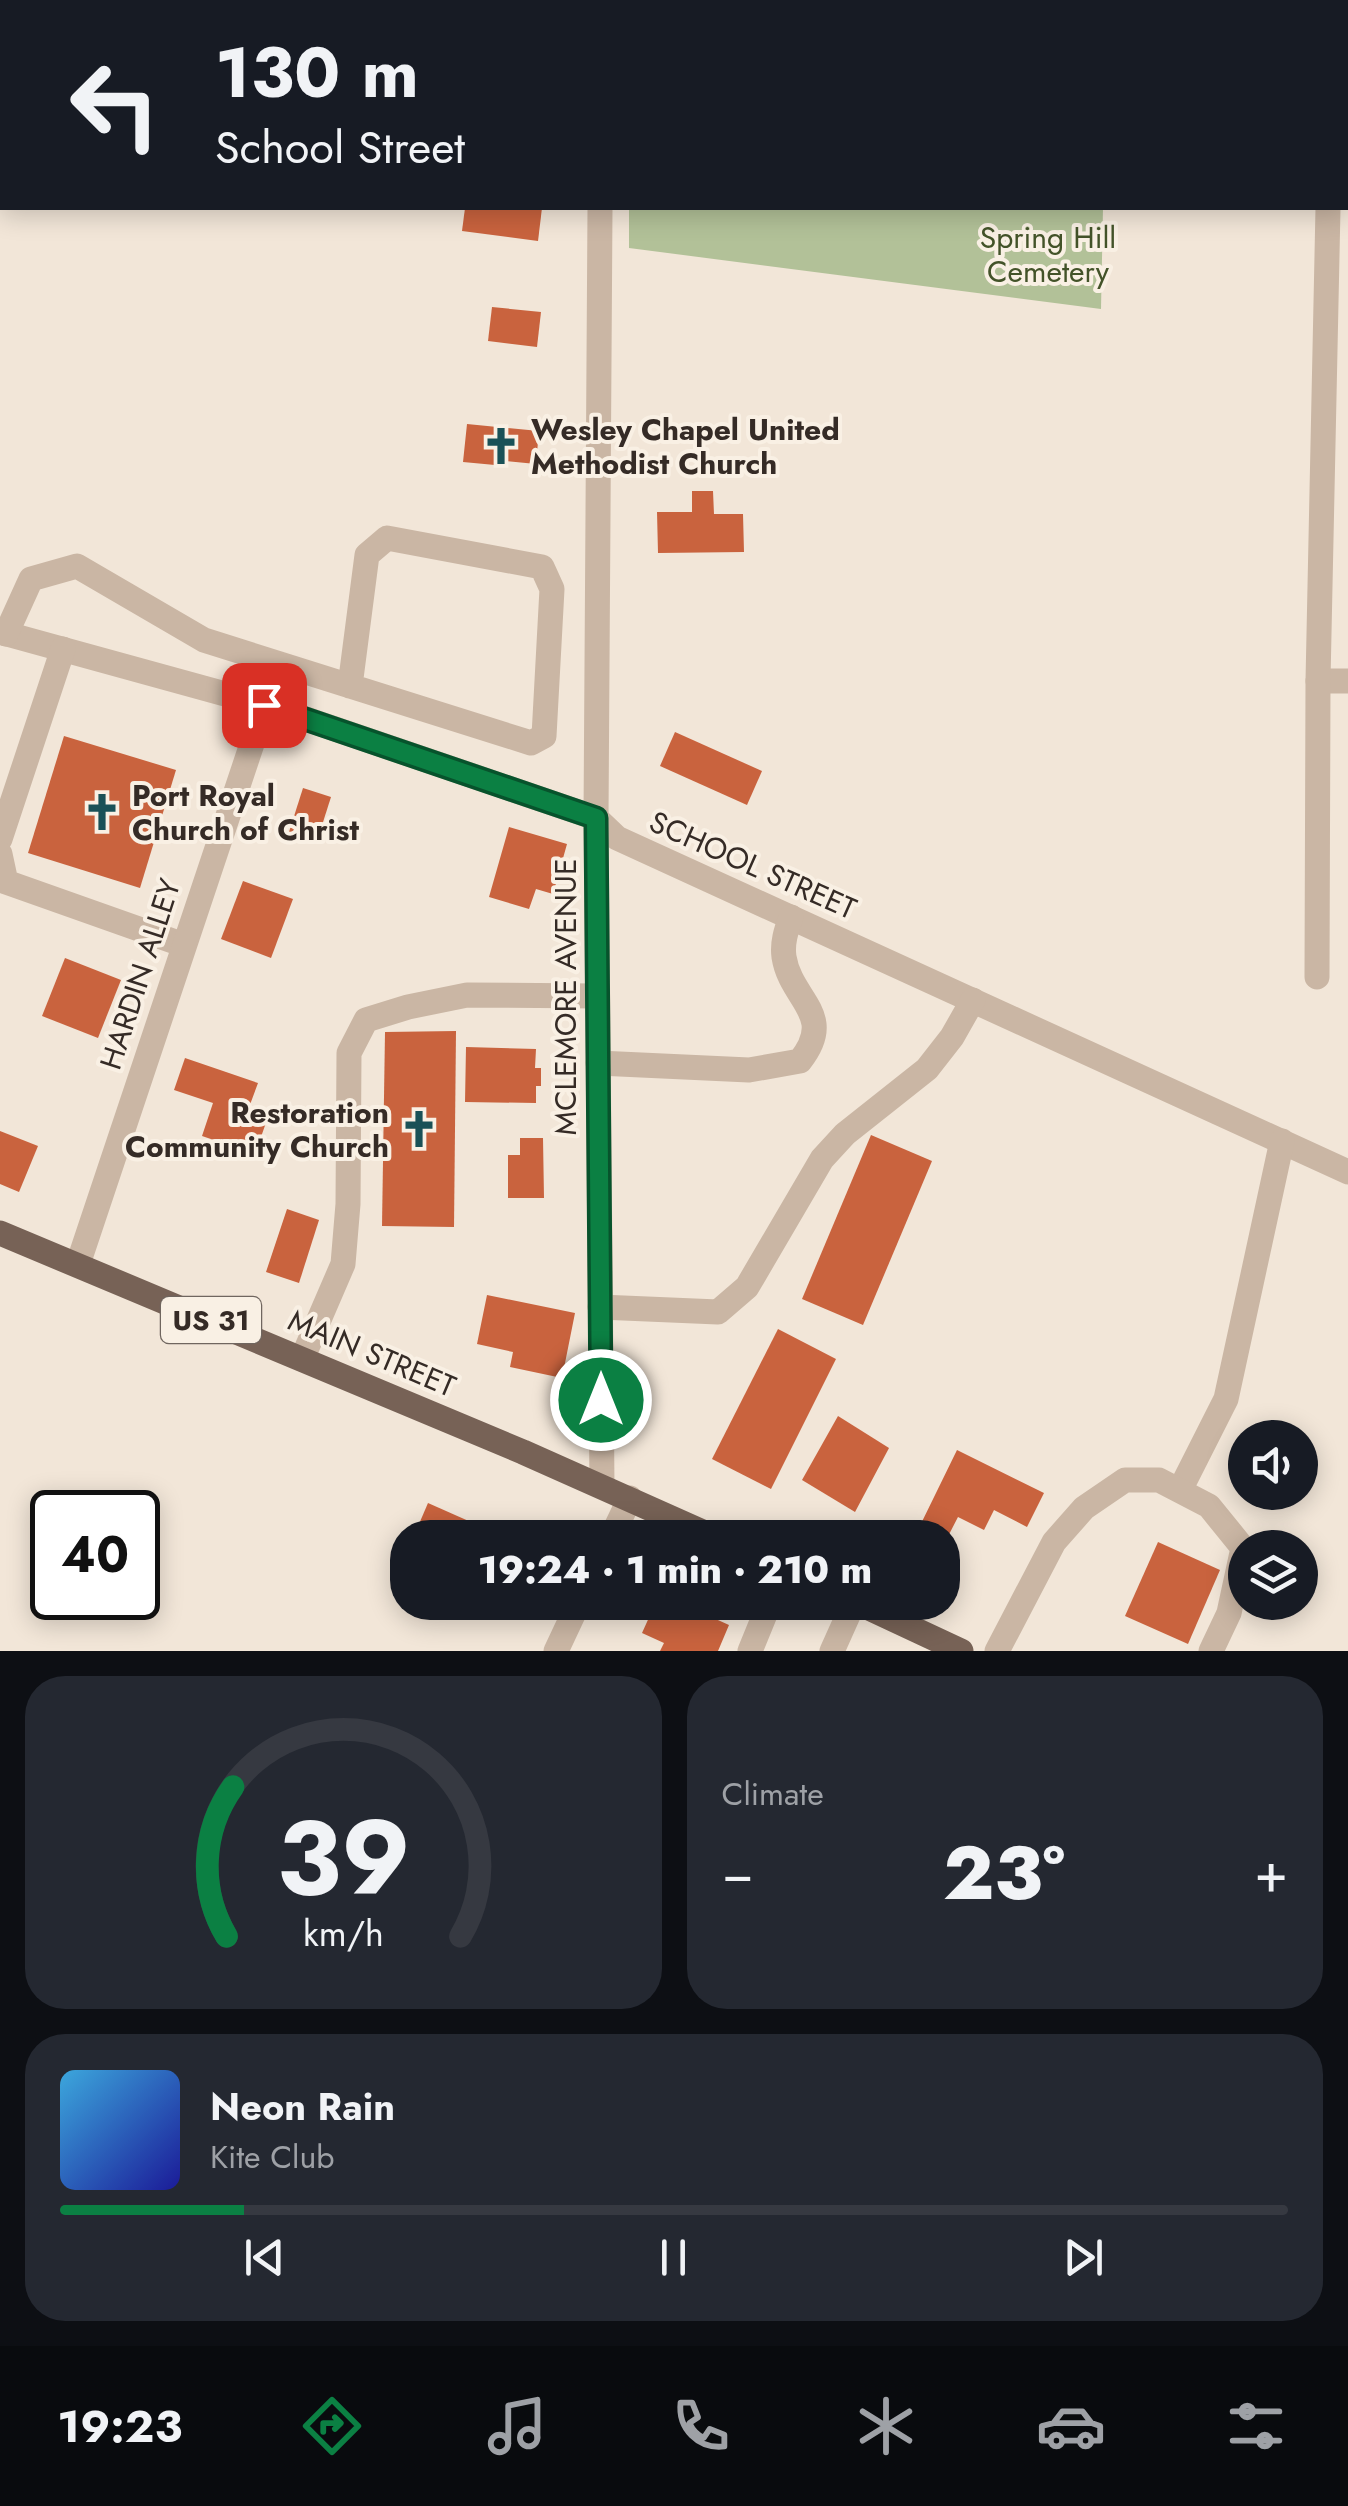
<!DOCTYPE html>
<html lang="en">
<head>
<meta charset="utf-8">
<style>
	body { margin:0; font-family:Jost,sans-serif; background:#242831; color:#f1f3f6; height:100vh; display:flex; flex-direction:column; font-size:38px; white-space:nowrap }
	* { box-sizing:border-box; margin:0 }
	p { font-size:32px; color:#9ea1a6 }
	.icon { flex:none; width:55px; height:55px; fill:none; stroke:currentColor; stroke-width:2; stroke-linecap:round; stroke-linejoin:round }
	.map { position:relative; height:1651px; overflow:hidden }
	.sheet { display:flex; flex-direction:column; gap:25px; padding:25px; background:#0d0f14; flex:1 }
	.sheet>* { flex:none }
	.banner { position:absolute; left:0px; top:0px; width:1350px; height:210px; box-shadow:0 5px 25px #0003; background:#171b24; color:#f1f3f6; overflow:hidden }
	.tools { position:absolute; left:1228px; top:1420px; display:grid; gap:20px }
	.tools a { display:grid; place-items:center; width:90px; height:90px; border-radius:50%; background:#171b24; box-shadow:0 5px 25px #0003; font-size:50px }
	.speed { position:absolute; left:30px; top:1490px; display:flex; gap:20px; font-size:50px; font-weight:700; text-align:center }
	.speed>* { display:grid; place-content:center; width:130px; height:130px; border-radius:50%; background:#171b24; box-shadow:0 5px 25px #0003; line-height:1 }
	.speed .limit { border:5px solid #111; border-radius:15px; background:#fff; color:#111 }
	.pin { position:absolute; display:grid; place-items:center; width:85px; height:85px; color:#fff; margin:-42px; border-radius:20px; box-shadow:0 5px 15px #0006 }
	.me { position:absolute; width:110px; margin:-55px; rotate:0deg; stroke-linejoin:round; filter:drop-shadow(0 0 8px #0008) }
	.turn { display:flex; align-items:center; gap:35px; height:210px; padding:0 50px; font-size:45px }
	.turn .icon { width:130px; height:130px; stroke-width:2.5 }
	.turn b { display:block; font-size:70px; line-height:85px }
	.big { font-size:75px; font-weight:800; line-height:1.1 }
	.sheet .widget { flex:1; display:flex; flex-direction:column; justify-content:center; gap:15px; min-width:0; padding:0 35px; border-radius:40px; background:#242831 }
	.sheet .dial { align-items:center; gap:0 }
	.dial svg { height:260px; overflow:visible; fill:none; stroke:#363941; stroke-width:7; stroke-linecap:round; text-anchor:middle }
	.dial text { fill:#f1f3f6; stroke:none }
	.song { display:flex; align-items:center; gap:30px }
	.cover { width:120px; height:120px; border-radius:15px; background:linear-gradient(135deg,hsl(200 70% 55%),hsl(240 70% 35%)) }
	.played { height:10px; border-radius:5px; background:linear-gradient(90deg,#0b8043 15%,#363941 15%) }
	.keys { display:flex; justify-content:space-around; direction:ltr }
	.heat { display:flex; justify-content:space-between; align-items:center; font-size:55px; direction:ltr }
	.sheet .tiles { flex:1; display:grid; gap:25px; grid-template-columns:1fr 1fr }
	.widget:last-child { grid-column:span 2 }
	.trip { position:absolute; left:390px; top:1520px; width:570px; height:100px; border-radius:40px; background:#171b24; box-shadow:0 5px 25px #0003; font-weight:800; line-height:100px; text-align:center }
	.tab-bar { display:flex; height:160px; justify-content:space-around; align-items:center; background:#090b0e; color:#9ea1a6 }
	.tab-bar .icon { width:70px; height:70px }
	.tab-bar .active { color:#0b8043 }
	.tab-bar b { font-size:45px; color:#f1f3f6 }
	.map>svg:first-child { display:block }
</style>
</head>
<body>
<div class="map">
<svg width="1348" height="1651" viewBox="0 0 1348 1651">
	<rect width="100%" height="100%" fill="#f2e6d8"/>
	<g fill="#b2c198">
		<path d="M630,0h478l-478,2z"/>
		<path d="M629,208h474l-2,101 -472,-61z"/>
	</g>
	<g fill="#c9633e">
		<path d="M465,208h77l-4,33 -76,-10z"/>
		<path d="M492,307l49,5 -4,35 -49,-6z"/>
		<path d="M467,424l72,7 -3,33 -40,-4 -1,5 -32,-3z"/>
		<path d="M692,491h21l1,23h29l1,38 -86,1 -1,-41h35z"/>
		<path d="M675,732l87,39 -15,34 -87,-39z"/>
		<path d="M64,736l112,34 -36,118 -112,-35z"/>
		<path d="M303,788l28,9 -14,44 -28,-9z"/>
		<path d="M509,827l58,17 -14,50 -17,-5 -7,20 -40,-12z"/>
		<path d="M243,881l50,18 -22,59 -50,-19z"/>
		<path d="M65,958l56,22 -23,58 -56,-22z"/>
		<path d="M456,1031l-2,196 -72,-1 3,-194z"/>
		<path d="M466,1047l70,2 -1,19h6v18h-5v17l-71,-1z"/>
		<path d="M185,1058l73,25 -10,27 20,7 -13,37 -53,-18 11,-33 -39,-13z"/>
		<path d="M0,1131l38,15 -19,46 -19,-8z"/>
		<path d="M871,1135l61,26 -69,164 -61,-26z"/>
		<path d="M520,1138h23l1,60h-36v-43h12z"/>
		<path d="M287,1209l32,11 -20,63 -33,-11z"/>
		<path d="M487,1295l88,18 -13,65 -52,-11 3,-15 -36,-8z"/>
		<path d="M778,1329l58,30 -65,130 -59,-30z"/>
		<path d="M838,1416l51,32 -34,64 -53,-32z"/>
		<path d="M957,1450l87,43 -17,34 -33,-17 -10,20 -26,-13 -16,31v-10h-28z"/>
		<path d="M428,1503l79,35h-94z"/>
		<path d="M1158,1542l62,28 -32,74 -63,-28z"/>
		<path d="M656,1602h22l51,23 -11,26h-58l4,-8 -22,-10z"/>
	</g>
	<g fill="none" stroke-linecap="round" stroke-linejoin="round">
		<g stroke="#cab6a4" stroke-width="25">
			<path d="M603,0v2"/>
			<path d="M1032,0l2,2"/>
			<path d="M127,2l2,-2"/>
			<path d="M1333,2v-2"/>
			<path d="M0,13h2"/>
			<path d="M600,208l-4,610 6,668"/>
			<path d="M0,632l265,73 331,113 21,20 731,334"/>
			<path d="M6,634l25,-55 46,-13 127,74 327,103 13,-7 8,-147 -10,-22 -155,-29 -20,17 -17,131"/>
			<path d="M1318,681h30"/>
			<path d="M0,839l63,-190"/>
			<path d="M0,854l6,28 178,63"/>
			<path d="M1317,977l1,-296 10,-473"/>
			<path d="M598,1063l151,7 51,-9c37,-47 -9,-60 -16,-104 -2,-14 2,-26 7,-40"/>
			<path d="M78,1264l187,-559"/>
			<path d="M600,1307l118,5 29,-25 75,-128 23,-25 82,-65 25,-32 21,-37"/>
			<path d="M302,1359l41,-95 5,-60 1,-151 17,-33 42,-13 59,-12 130,1"/>
			<path d="M1180,1490l46,-91 56,-258"/>
			<path d="M611,1538l19,-40"/>
			<path d="M556,1651l23,-49"/>
			<path d="M750,1651l20,-49"/>
			<path d="M832,1651l22,-49"/>
			<path d="M997,1651l57,-109 30,-34 41,-28h34l50,26 34,42 -14,65 -18,38"/>
		</g>
		<g stroke="#776256" stroke-width="25">
			<path d="M0,1233l523,219 193,86"/>
			<path d="M856,1602l105,49"/>
		</g>
	</g>
	<g fill="none" stroke-linecap="round" stroke-linejoin="round">
		<g stroke="#07532c" stroke-width="25">
			<path id="route" d="M264,705l332,113 5,582"/>
		</g>
		<use href="#route" stroke="#0b8043" stroke-width="18"/>
	</g>
	<defs>
		<g id="church-bare" transform="scale(3)"><path d="M-1.2-6h2.4v3.5h3.3v2.4h-3.3V6h-2.4V-.1h-3.3v-2.4h3.3Z" fill="#1a5157" stroke="#f9f0e4" stroke-width="2.5" paint-order="stroke"/></g>
	</defs>
	<g fill-rule="evenodd">
		<use href="#church-bare" x="501" y="446"/>
		<use href="#church-bare" x="102" y="812"/>
		<use href="#church-bare" x="419" y="1129"/>
	</g>
	<g text-anchor="middle" dominant-baseline="central" stroke-width="8" stroke-linejoin="round" paint-order="stroke">
		<rect fill="#f9f0e4" stroke="#70665f" stroke-width="2.5" x="161" y="1297" width="100" height="46" rx="8"/>
		<g font-size="28" font-weight="bold" fill="#352b26">
			<text x="211" y="1320">US 31</text>
		</g>
		<g font-size="30" fill="#435329" stroke="#f9f0e4">
			<text x="1048" y="237">Spring Hill<tspan x="1048" dy="34">Cemetery</tspan></text>
		</g>
		<g font-size="30" font-weight="bold" fill="#352b26" stroke="#f9f0e4" text-anchor="start">
			<text x="531" y="429">Wesley Chapel United<tspan x="531" dy="34">Methodist Church</tspan></text>
			<text x="132" y="795">Port Royal<tspan x="132" dy="34">Church of Christ</tspan></text>
			<text x="389" y="1112" text-anchor="end">Restoration<tspan x="389" dy="34">Community Church</tspan></text>
		</g>
		<g font-size="30" fill="#352b26" stroke="#f9f0e4">
			<text transform="translate(753 865) rotate(24)">SCHOOL STREET</text>
			<text transform="translate(140 974) rotate(-72)">HARDIN ALLEY</text>
			<text transform="translate(565 997) rotate(-90)">MCLEMORE AVENUE</text>
			<text transform="translate(372 1353) rotate(23)">MAIN STREET</text>
		</g>
	</g>
</svg>
<div class="tools">
<a><svg class="icon" aria-label="sound" viewBox="0 0 24 24"><path d="M4 9h4l5-4v14l-5-4H4zM17 9q2 3 0 6"/></svg></a>
<a><svg class="icon" aria-label="layers" viewBox="0 0 24 24"><path d="M12 4l9 5-9 5-9-5zM3 14l9 5 9-5"/></svg></a>
</div>
<div class="speed"><div class="limit">40</div></div>
<div class="pin" style="left:264px;top:705px;background:#d93025"><svg class="icon" aria-label="arrive" viewBox="0 0 24 24"><path d="M6 21V4h12l-3 4 3 4H6"/></svg></div>
<svg class="me" style="left:601px;top:1400px" viewBox="-20 -20 40 40"><circle r="17" fill="#0b8043" stroke="#fff" stroke-width="3"/><path d="M0-11L8 9 0 5-8 9z" fill="#fff"/></svg>
<div class="trip">19:24 · 1 min · 210 m</div>
<div class="banner">
<div class="turn"><svg class="icon" aria-label="left" viewBox="0 0 24 24"><path d="M17 20v-9H6M10 6l-5 5 5 5"/></svg><div><b>130 m</b>School Street</div></div>
</div>
</div>
<section class="sheet">
<div class="tiles">
<div class="widget dial"><svg viewBox="0 0 100 80">
<path d="M14 69A42 42 0 1 1 86 69"/>
<path d="M14 69A42 42 0 0 1 16 23" stroke="#0b8043"/>
<text x="50" y="56" font-size="32" font-weight="700">39</text>
<text x="50" y="72" font-size="11">km/h</text>
</svg></div>
<div class="widget"><p>Climate</p>
<div class="heat"><a>−</a><b class="big">23°</b><a>+</a></div>
</div>
<div class="widget">
<div class="song"><i class="cover"></i><div><b>Neon Rain</b><p>Kite Club</p></div></div>
<div class="played"></div>
<div class="keys"><svg class="icon" aria-label="previous" viewBox="0 0 24 24"><path d="M18 5L8 12l10 7zM5 5v14"/></svg><svg class="icon" aria-label="pause" viewBox="0 0 24 24"><path d="M8 5v14M16 5v14"/></svg><svg class="icon" aria-label="next" viewBox="0 0 24 24"><path d="M6 5l10 7-10 7zM19 5v14"/></svg></div>
</div>
</div>
</section>
<nav class="tab-bar">
<b>19:23</b>
<svg class="icon active" aria-label="directions" viewBox="0 0 24 24"><path d="M12 3l9 9-9 9-9-9zM9 14v-3h6M13 9l2 2-2 2"/></svg>
<svg class="icon" aria-label="music" viewBox="0 0 24 24"><path d="M9 18V5l10-2v13"/><circle cx="6" cy="18" r="3"/><circle cx="16" cy="16" r="3"/></svg>
<svg class="icon" aria-label="phone" viewBox="0 0 24 24"><path d="M5 4h4l2 5-3 2q2 4 5 5l2-3 5 2v4C11 20 4 13 5 4z"/></svg>
<svg class="icon" aria-label="climate" viewBox="0 0 24 24"><path d="M12 3v18M4 7l16 10M4 17L20 7"/></svg>
<svg class="icon" aria-label="car" viewBox="0 0 24 24"><path d="M5 17H2v-5l4-1 3-4h7l3 4 3 1v5h-3M9 17h6M6 11h13"/><circle cx="7" cy="17" r="2"/><circle cx="17" cy="17" r="2"/></svg>
<svg class="icon" aria-label="filters" viewBox="0 0 24 24"><path d="M4 7h16M4 17h16"/><circle cx="9" cy="7" r="2"/><circle cx="15" cy="17" r="2"/></svg>
</nav>
</body>
</html>
